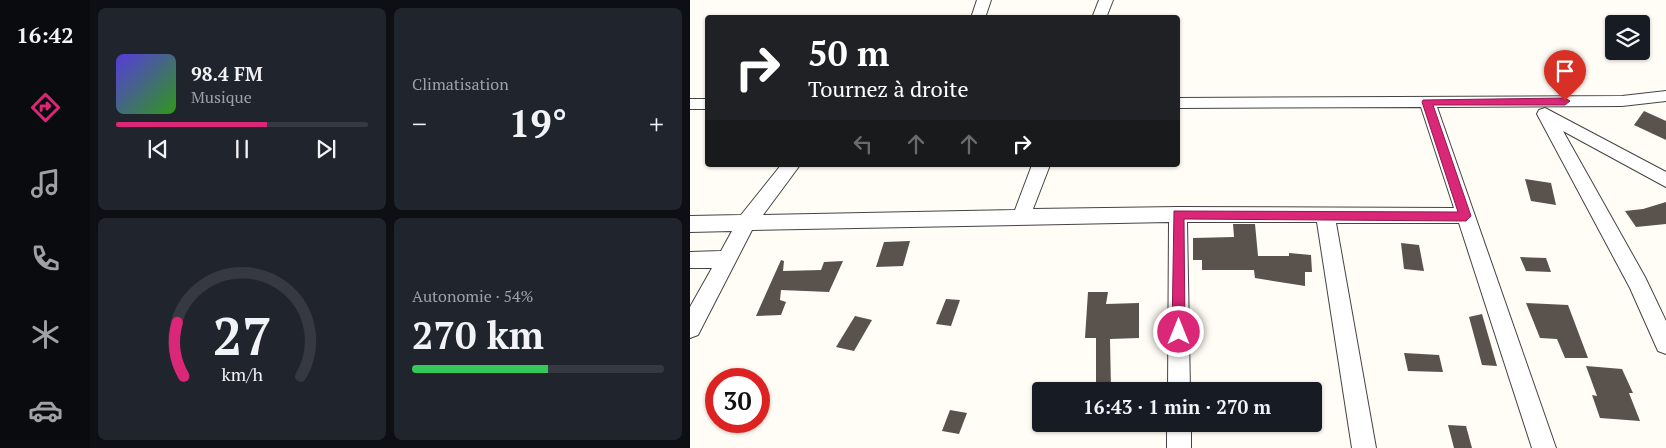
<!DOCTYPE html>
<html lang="fr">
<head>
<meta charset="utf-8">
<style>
	body { margin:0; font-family:"PT Serif",serif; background:#20242c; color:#f1f3f6; height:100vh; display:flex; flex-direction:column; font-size:19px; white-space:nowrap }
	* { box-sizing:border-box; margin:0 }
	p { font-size:16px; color:#9ea1a6 }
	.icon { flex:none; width:28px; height:28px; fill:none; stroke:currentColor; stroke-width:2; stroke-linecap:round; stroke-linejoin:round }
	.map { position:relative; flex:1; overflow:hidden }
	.details { display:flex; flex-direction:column; gap:8px; padding:8px; background:#0d0f14; width:600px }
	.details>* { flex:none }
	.banner { position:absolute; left:15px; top:15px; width:475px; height:152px; border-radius:5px; box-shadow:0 1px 4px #0004; background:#202124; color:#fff; overflow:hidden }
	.tools { position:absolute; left:915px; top:15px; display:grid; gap:10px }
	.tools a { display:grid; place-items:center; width:45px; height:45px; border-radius:5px; background:#171b24; box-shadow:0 1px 4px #0004; font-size:25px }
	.speed { position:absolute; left:15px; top:368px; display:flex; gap:10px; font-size:25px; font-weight:700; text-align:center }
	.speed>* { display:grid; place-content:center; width:65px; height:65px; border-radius:50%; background:#171b24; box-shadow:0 1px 4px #0004; line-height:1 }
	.speed .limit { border:8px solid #d22; background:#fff; color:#111 }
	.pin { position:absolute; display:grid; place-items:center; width:42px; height:42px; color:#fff; margin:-51px -21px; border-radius:50% 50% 50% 0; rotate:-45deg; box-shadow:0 0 5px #0007 }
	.pin .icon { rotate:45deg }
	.me { position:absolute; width:55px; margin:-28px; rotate:0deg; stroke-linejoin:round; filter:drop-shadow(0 0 4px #0008) }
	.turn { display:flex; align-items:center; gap:18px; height:105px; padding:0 20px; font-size:22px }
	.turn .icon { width:65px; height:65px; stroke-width:2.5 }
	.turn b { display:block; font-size:35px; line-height:42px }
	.lanes { display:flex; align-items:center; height:48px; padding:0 20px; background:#0003; justify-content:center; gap:25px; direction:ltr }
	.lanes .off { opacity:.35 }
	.big { font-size:38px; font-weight:800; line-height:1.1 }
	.details .card { flex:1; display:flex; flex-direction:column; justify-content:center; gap:8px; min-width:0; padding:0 18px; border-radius:8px; background:#20242c }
	.details .dial { align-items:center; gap:0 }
	.dial svg { height:130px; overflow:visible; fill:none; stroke:#363941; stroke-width:7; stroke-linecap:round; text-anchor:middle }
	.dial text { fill:#f1f3f6; stroke:none }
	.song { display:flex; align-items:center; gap:15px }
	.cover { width:60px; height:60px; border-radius:8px; background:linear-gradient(135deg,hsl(250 70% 55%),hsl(110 70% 35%)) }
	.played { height:5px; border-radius:2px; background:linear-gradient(90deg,#db2777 60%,#363941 60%) }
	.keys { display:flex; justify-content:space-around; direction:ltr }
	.heat { display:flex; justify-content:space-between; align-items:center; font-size:28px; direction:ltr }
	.charge { height:8px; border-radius:4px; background:linear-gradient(90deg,#34c759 54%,#363941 0) }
	.details .tiles { flex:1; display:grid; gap:8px; grid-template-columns:repeat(2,1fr) }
	.trip { position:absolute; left:342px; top:382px; width:290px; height:50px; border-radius:5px; background:#171b24; box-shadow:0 1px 4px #0004; font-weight:800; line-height:50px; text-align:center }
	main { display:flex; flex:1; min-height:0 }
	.tab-bar { display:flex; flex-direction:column; width:90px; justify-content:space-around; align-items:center; background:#090b0e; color:#9ea1a6 }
	.tab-bar .icon { width:35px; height:35px }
	.tab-bar .current { color:#db2777 }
	.tab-bar b { font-size:22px; color:#f1f3f6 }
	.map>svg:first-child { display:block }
</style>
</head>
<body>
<main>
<nav class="tab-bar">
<b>16:42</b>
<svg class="icon current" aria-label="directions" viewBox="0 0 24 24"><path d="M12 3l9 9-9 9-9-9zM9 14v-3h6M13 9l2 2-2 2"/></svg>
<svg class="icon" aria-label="music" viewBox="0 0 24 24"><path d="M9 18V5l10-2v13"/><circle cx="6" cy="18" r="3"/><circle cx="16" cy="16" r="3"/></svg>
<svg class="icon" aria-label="phone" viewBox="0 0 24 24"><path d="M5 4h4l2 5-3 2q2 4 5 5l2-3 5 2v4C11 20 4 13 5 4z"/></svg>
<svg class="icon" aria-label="climate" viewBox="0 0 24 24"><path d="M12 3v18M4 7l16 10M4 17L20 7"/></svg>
<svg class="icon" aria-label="car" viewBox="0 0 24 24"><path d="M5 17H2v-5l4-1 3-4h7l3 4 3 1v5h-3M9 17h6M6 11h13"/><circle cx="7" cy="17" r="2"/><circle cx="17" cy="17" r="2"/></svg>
</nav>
<section class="details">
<div class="tiles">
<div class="card">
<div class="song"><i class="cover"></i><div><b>98.4 FM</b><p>Musique</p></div></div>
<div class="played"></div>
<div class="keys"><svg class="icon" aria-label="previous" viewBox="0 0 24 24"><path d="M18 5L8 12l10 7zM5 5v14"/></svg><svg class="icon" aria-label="pause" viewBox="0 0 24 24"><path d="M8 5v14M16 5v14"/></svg><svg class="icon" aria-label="next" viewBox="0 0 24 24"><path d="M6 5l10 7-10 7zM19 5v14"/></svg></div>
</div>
<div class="card"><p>Climatisation</p>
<div class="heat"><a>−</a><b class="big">19°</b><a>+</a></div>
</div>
<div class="card dial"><svg viewBox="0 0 100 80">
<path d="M14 69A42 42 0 1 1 86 69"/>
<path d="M14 69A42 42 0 0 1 10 36" stroke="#db2777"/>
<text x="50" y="56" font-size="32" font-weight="700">27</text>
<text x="50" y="72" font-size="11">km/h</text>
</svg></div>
<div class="card"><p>Autonomie · 54%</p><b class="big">270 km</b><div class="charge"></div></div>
</div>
</section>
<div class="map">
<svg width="976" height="448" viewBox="0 0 976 448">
	<rect width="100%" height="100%" fill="#fffdf5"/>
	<g fill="#5a524d">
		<path d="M954,111l22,10v19l-32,-15z"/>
		<path d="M835,179l26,4 5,22 -25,-4z"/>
		<path d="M976,202v22l-30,3 -11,-16 18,-2z"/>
		<path d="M543,224h22l3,32h31v-3l22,2 1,17h-7v14l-50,-8 -1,-8h-52v-10h-9v-22l41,-1z"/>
		<path d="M220,241l-7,25 -27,1 8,-25z"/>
		<path d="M711,243l18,2 5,26 -20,-2z"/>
		<path d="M830,257l26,1 5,14 -25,-1z"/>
		<path d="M91,260l3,1 -1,10 38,-1 3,-8 19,-1 -14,31 -48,-2 -1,10 6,2 -5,13 -25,1z"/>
		<path d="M398,292h20l-2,12 33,-1v35l-29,1 1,51 -15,-2v-50h-11z"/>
		<path d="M256,299l14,1 -9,26 -15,-2z"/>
		<path d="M836,303l42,2 20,53h-23l-8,-19 -17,-1z"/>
		<path d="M792,314l15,52 -15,-1 -13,-48z"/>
		<path d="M165,316l17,4 -18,31 -18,-4z"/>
		<path d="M714,353l35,2 4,17 -35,-1z"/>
		<path d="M896,366l36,3 11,24h-4l11,28 -40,-3 -8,-23 5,1z"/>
		<path d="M260,410l17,3 -8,21 -17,-3z"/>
		<path d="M758,425l18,1 6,22h-18z"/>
	</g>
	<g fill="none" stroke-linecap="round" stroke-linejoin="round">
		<g stroke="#444" stroke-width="2">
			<g id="minor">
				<path d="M287,0h14l-6,18h-14z"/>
				<path d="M409,0h14l-7,18h-14z"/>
				<path d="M976,91v10l-44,5 -185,1 119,341h-24l-73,-225h-123l40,225h-24l-35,-226h-130l3,169h-22l1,-169 -417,8 -54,105 -8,3v-31l22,-39h-22v-16l31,-1 11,-20 -42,1v-16l51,-1 40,-50h19l-37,50 252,-5 17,-45h18l-17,44 145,-2 276,1 -33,-101 -243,1v-10l444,-2z"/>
				<rect x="0" y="99" width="18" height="10"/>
				<path d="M855,108l121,64v15l-103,-56 82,146 21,44v33l-8,-3 -28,-63 -93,-174 2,-4z"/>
				<rect x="477" y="424" width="24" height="24"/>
			</g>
		</g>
		<use href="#minor" fill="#fff" fill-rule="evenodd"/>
	</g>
	<path fill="#db2777" stroke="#8e194d" d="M875,98l5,3 -5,4h-132l38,111 -5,5 -282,-2 1,113 -2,4 -4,2 -5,-2 -2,-4 2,-121 284,1 -36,-110 1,-2z"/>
</svg>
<div class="tools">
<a><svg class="icon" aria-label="layers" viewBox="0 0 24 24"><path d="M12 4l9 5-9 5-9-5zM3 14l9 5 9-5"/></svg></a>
</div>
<div class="speed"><div class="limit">30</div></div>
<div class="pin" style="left:875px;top:101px;background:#d93025"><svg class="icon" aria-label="arrive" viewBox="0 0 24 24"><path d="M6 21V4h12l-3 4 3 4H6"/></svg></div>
<svg class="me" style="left:489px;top:332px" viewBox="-20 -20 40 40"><circle r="17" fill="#db2777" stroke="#fff" stroke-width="3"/><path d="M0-11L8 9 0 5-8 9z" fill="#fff"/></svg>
<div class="trip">16:43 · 1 min · 270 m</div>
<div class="banner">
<div class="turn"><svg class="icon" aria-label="right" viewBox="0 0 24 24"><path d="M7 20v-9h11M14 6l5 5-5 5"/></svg><div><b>50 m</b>Tournez à droite</div></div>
<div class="lanes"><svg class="icon off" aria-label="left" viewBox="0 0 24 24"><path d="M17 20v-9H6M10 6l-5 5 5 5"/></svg><svg class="icon off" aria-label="ahead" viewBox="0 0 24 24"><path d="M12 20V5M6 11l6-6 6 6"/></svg><svg class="icon off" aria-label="ahead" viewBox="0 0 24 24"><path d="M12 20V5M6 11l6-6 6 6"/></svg><svg class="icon" aria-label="right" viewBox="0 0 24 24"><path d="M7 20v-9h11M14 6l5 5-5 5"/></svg></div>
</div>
</div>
</main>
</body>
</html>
